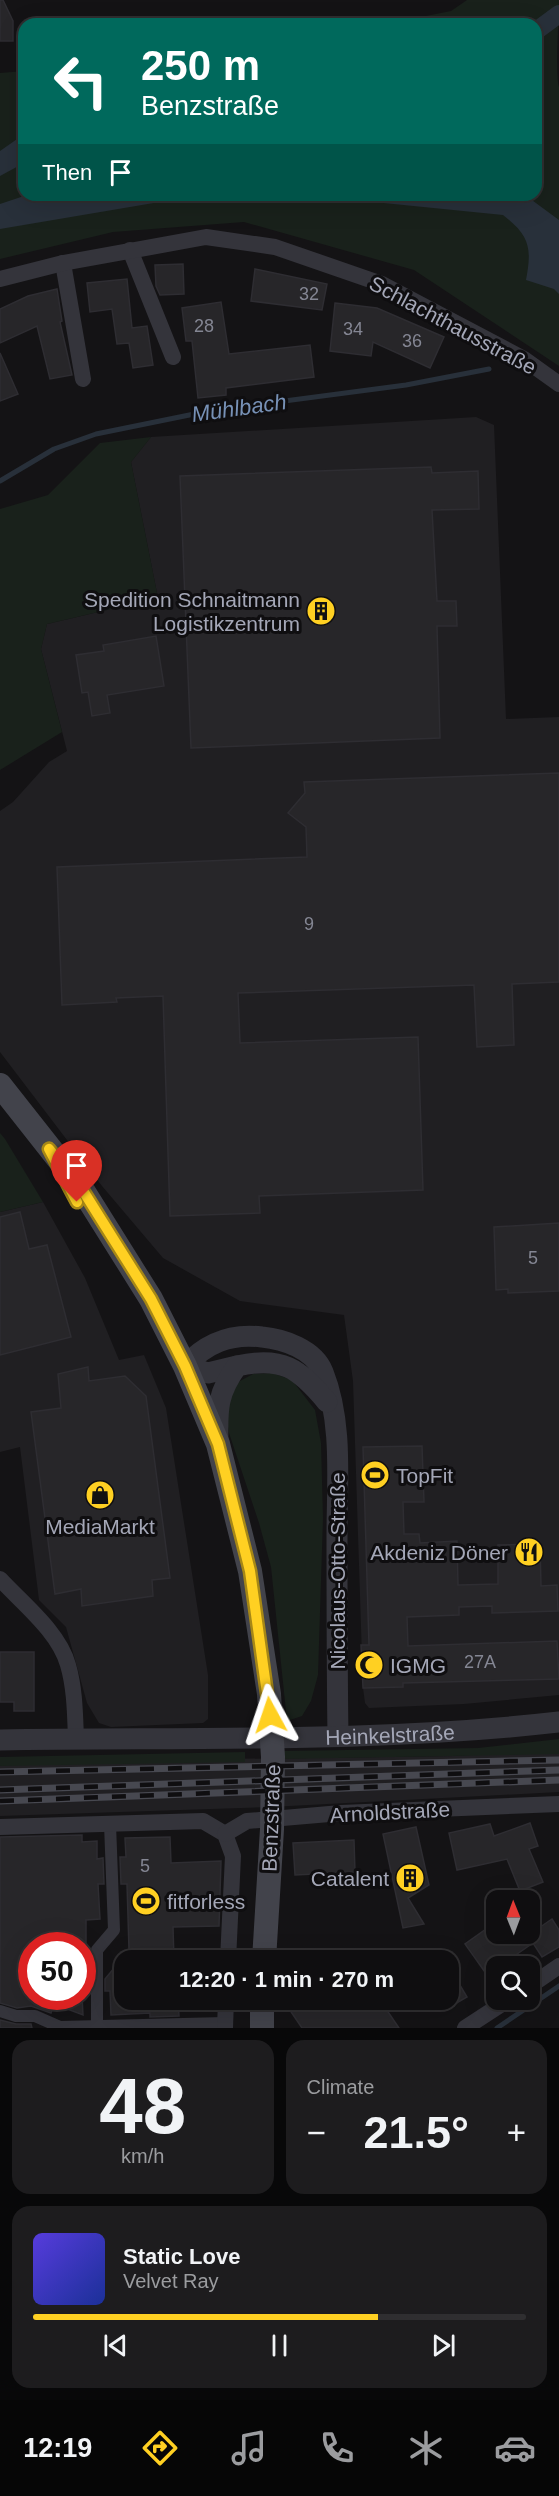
<!DOCTYPE html>
<html lang="en">
<head>
<meta charset="utf-8">
<style>
	body { margin:0; font-family:Helvetica,sans-serif; background:#1d1c1e; color:#f1f3f6; height:100vh; display:flex; flex-direction:column; font-size:22px; white-space:nowrap }
	* { box-sizing:border-box; margin:0 }
	p { font-size:20px; color:#9b9c9f }
	.icon { flex:none; width:33px; height:33px; fill:none; stroke:currentColor; stroke-width:2; stroke-linecap:round; stroke-linejoin:round }
	.map { position:relative; height:2028px; overflow:hidden }
	.sheet { display:flex; flex-direction:column; gap:12px; padding:12px; background:#080809; flex:1 }
	.sheet>* { flex:none }
	.hud { position:absolute; left:18px; top:18px; width:524px; height:183px; border-radius:18px; box-shadow:0 6px 24px #0002,0 0 0 2px #2f2e30; background:#00695c; color:#fff; overflow:hidden }
	.needle { width:39px; rotate:359deg }
	.fabs { position:absolute; left:486px; top:1890px; display:grid; gap:12px }
	.fabs a { display:grid; place-items:center; width:54px; height:54px; border-radius:12px; background:#0f0e10; box-shadow:0 6px 24px #0002,0 0 0 2px #2f2e30; font-size:30px }
	.speed { position:absolute; left:18px; top:1932px; display:flex; gap:12px; font-size:30px; font-weight:700; text-align:center }
	.speed>* { display:grid; place-content:center; width:78px; height:78px; border-radius:50%; background:#0f0e10; box-shadow:0 6px 24px #0002,0 0 0 2px #2f2e30; line-height:1 }
	.speed .limit { border:9px solid #d22; background:#fff; color:#111 }
	.pin { position:absolute; display:grid; place-items:center; width:51px; height:51px; color:#fff; margin:-62px -26px; border-radius:50% 50% 50% 0; rotate:-45deg; box-shadow:0 0 6px #0007 }
	.pin .icon { rotate:45deg }
	.me { position:absolute; width:66px; margin:-33px; rotate:355deg; stroke-linejoin:round; filter:drop-shadow(0 0 4px #0008) }
	.turn { display:flex; align-items:center; gap:21px; height:126px; padding:0 24px; font-size:27px }
	.turn .icon { width:78px; height:78px; stroke-width:2.5 }
	.turn b { display:block; font-size:42px; line-height:51px }
	.then { display:flex; align-items:center; height:57px; padding:0 24px; background:#0003; gap:12px; font-size:22px }
	.big { font-size:45px; font-weight:600; line-height:1.1 }
	.sheet .widget { flex:1; display:flex; flex-direction:column; justify-content:center; gap:9px; min-width:0; padding:0 21px; border-radius:18px; background:#1d1c1e }
	.sheet .dial { align-items:center; gap:0 }
	.dial b { font-size:78px; line-height:1 }
	.song { display:flex; align-items:center; gap:18px }
	.cover { width:72px; height:72px; border-radius:9px; background:linear-gradient(135deg,hsl(250 70% 55%),hsl(230 70% 35%)) }
	.played { height:6px; border-radius:3px; background:linear-gradient(90deg,#ffd022 70%,#2f2e30 70%) }
	.keys { display:flex; justify-content:space-around; direction:ltr }
	.heat { display:flex; justify-content:space-between; align-items:center; font-size:33px; direction:ltr }
	.sheet .tiles { flex:1; display:grid; gap:12px; grid-template-columns:1fr 1fr }
	.widget:last-child { grid-column:span 2 }
	.trip { position:absolute; left:114px; top:1950px; width:345px; height:60px; border-radius:18px; background:#0f0e10; box-shadow:0 6px 24px #0002,0 0 0 2px #2f2e30; font-weight:600; line-height:60px; text-align:center }
	.menu { display:flex; height:96px; justify-content:space-around; align-items:center; background:#060606; color:#9b9c9f }
	.menu .icon { width:42px; height:42px }
	.menu .selected { color:#ffd022 }
	.menu b { font-size:27px; color:#f1f3f6 }
	.map>svg:first-child { display:block }
</style>
</head>
<body>
<div class="map">
<svg width="559" height="2028" viewBox="0 0 559 2028">
	<rect width="100%" height="100%" fill="#141315"/>
	<g fill="#201f22">
		<path d="M476,417l18,8 12,294 53,-2v978l-95,9 -95,4 -4,-5 -2,-15 -10,-307 -9,-66 -104,-14 -77,-43 -61,-72 -102,-134v-241l13,-9 36,-40 18,-11 -26,-102 6,-25 111,-26 -27,-136 20,-25z"/>
		<path d="M43,1202l42,76 34,82 25,-5 22,53 42,267v44l-5,4 -92,4 -12,-4 -12,-20 -21,-76 -27,-27 -19,-153 -20,5v-240z"/>
		<path d="M559,1749v43l-289,15 -270,9v-54l455,-6z"/>
	</g>
	<g fill="#19211b">
		<path d="M467,0h92c0,18 -4,75 0,87v279l-145,-96 -170,-48 -131,10 -113,27v-186l24,-2v124h512v-171h-150l65,-13z"/>
		<path d="M151,437l-20,25 27,136 -111,26 -6,25 21,83 -62,38v-261l48,-14 52,-52z"/>
		<path d="M0,1133l5,6 38,63 -43,10z"/>
		<path d="M272,1373l20,7 23,30 6,33 2,75 -5,157 -7,26 -9,15 -15,5 -16,-154 -12,-44 -30,-90 -4,-24 5,-18 10,-10 13,-7z"/>
		<path d="M559,1739v15l-278,5v-8l197,-3z"/>
		<path d="M245,1752v10l-245,4v-9z"/>
	</g>
	<g fill="#28303a">
		<path d="M20,137h4v26l-24,13v-25z"/>
		<path d="M27,195h498l34,25v74l-5,-5 -28,-9c6,-32 4,-44 -23,-65l-179,-18 -129,-1 -195,33v-25z"/>
	</g>
	<g fill="none" stroke-linecap="round" stroke-linejoin="round">
		<g stroke="#28303a" stroke-width="5">
			<path d="M0,481l54,-32 42,-15 113,-23 197,-26 83,-16"/>
			<path d="M497,2028l62,-42"/>
		</g>
		<path stroke="#28303a" stroke-width="18" d="M536,31l23,-17"/>
	</g>
	<g fill="#272629" stroke="#2e2d32" stroke-width="1.5">
		<path d="M0,0h3l10,21v20h-13z"/>
		<path d="M183,264l1,30 -24,1 -4,-9 -1,-21z"/>
		<path d="M255,269l72,15 -5,26 -71,-9z"/>
		<path d="M127,279l5,49 15,-2 6,39 -20,3 -4,-25 -12,1 -5,-35 -22,3 -3,-29z"/>
		<path d="M57,289l5,32 -2,1 12,53 -22,4 -13,-53 -37,17v-34l28,-13z"/>
		<path d="M221,302l8,52 81,-9 4,32 -88,11v7l-28,3 -6,-57h-6l-4,-33z"/>
		<path d="M335,303l42,5 67,29 -14,31 -57,-26 -2,14 -41,-5z"/>
		<path d="M0,353l18,41 -18,7z"/>
		<path d="M431,467l1,6 46,-2 1,38 -47,1 5,91h19l1,25h-20l3,112 -249,10 -11,-272z"/>
		<path d="M156,636l8,50 -57,9 3,18 -18,3 -4,-24 -6,1 -6,-38 28,-4 -1,-6z"/>
		<path d="M559,773v209l-47,2 2,61 -37,2 -3,-62 -236,8 2,50 178,-6 5,153 -164,6 1,17 -90,3 -7,-220 -47,2 1,4 -55,3 -5,-138 250,-10 -1,-30 -18,-14 17,-20 -1,-11z"/>
		<path d="M20,1212l9,37 18,-4 24,92 -71,18v-138z"/>
		<path d="M559,1223v68l-51,2v-4l-12,1 -2,-63z"/>
		<path d="M88,1367l1,14 36,-5 21,20 24,182 -18,2 1,16 -71,10 -1,-17 -26,5 -24,-182 30,-4 -3,-34z"/>
		<path d="M422,1446l2,56h-21l1,32h15l1,9 37,-2 1,44 40,-1v-39l42,-1 1,42 16,-1 1,26 -66,2v-7l-33,1v8l-52,2 1,29 149,-5 2,38 -156,4v4l-40,1 -2,-43h8l-6,-198z"/>
		<path d="M0,1652h34v59h-20v-9h-14z"/>
		<path d="M530,1823l8,23 -9,3 14,33 -23,9 -13,-32 -50,11 -8,-37 41,-9 4,12z"/>
		<path d="M416,1827l13,58 -21,13 16,26 -21,4 -20,-94z"/>
		<path d="M82,1835v7l15,-1v18l6,-1 1,26h-6l2,35 -14,1v26h-54v50h50l1,19 -29,-11 -3,9 -20,-7 -14,2 -17,-5v-166z"/>
		<path d="M170,1837l1,26 50,-2 -2,65 -46,1 1,33h-50v40h54l1,16 -29,1v-4l-39,2 -1,-24h-5v-12l24,-29 -2,-66h-6l-1,-27h6l-1,-19z"/>
		<path d="M354,1840l1,32 -60,3 -2,-32z"/>
		<path d="M552,1919l7,11v17l-17,10 -9,-14 -46,32 -22,-31 31,-22v12h34z"/>
		<path d="M448,1965l19,32 -19,11z"/>
		<path d="M283,2000h97l19,28h-97z"/>
		<path d="M0,2020l16,4h15l1,4h-32z"/>
	</g>
	<g fill="none" stroke-linecap="round" stroke-linejoin="round">
		<g stroke="#34343b" stroke-width="12">
			<path d="M0,2011l16,5h19l25,11 165,-4"/>
			<path d="M97,2027v-77l17,-20 -4,-106"/>
		</g>
		<g stroke="#34343b" stroke-width="16">
			<path d="M130,250l43,107"/>
			<path d="M63,263l20,116"/>
			<path d="M0,279l63,-16 143,-26 69,10 107,37 142,75 35,25"/>
			<path d="M0,1579c23,25 59,53 68,86 7,24 7,50 8,74"/>
			<path d="M0,1827l203,-6 22,13 8,22 -5,104"/>
			<path d="M225,1834l22,-13 94,-8 218,-9"/>
			<path d="M530,1986l29,-20"/>
			<path d="M225,2028l1,-28"/>
			<path d="M465,2028l43,-28"/>
		</g>
		<g stroke="#34343b" stroke-width="21">
			<path d="M237,1366l-29,7 -23,-7c21,-23 45,-33 77,-29 21,2 52,12 61,35 20,50 14,109 14,163 0,67 0,134 1,201"/>
			<path d="M218,1440c-1,-32 0,-48 19,-74 45,-10 62,2 90,36"/>
			<path id="s1" d="M0,1740c186,-3 374,3 559,-18"/>
		</g>
		<g stroke="#42434b" stroke-width="24">
			<path d="M0,1085l82,104 69,110 34,67 33,78 32,127 19,123 4,63 -1,72 -8,131"/>
			<path d="M262,2028v-28"/>
		</g>
		<g stroke="#474850" stroke-width="7">
			<g id="rail">
				<path d="M0,1772l559,-12"/>
				<path d="M0,1790l559,-20"/>
				<path d="M0,1801l559,-21"/>
			</g>
		</g>
		<use href="#rail" stroke="#0f0e10" stroke-width="4.5" stroke-dasharray="14" stroke-linecap="butt"/>
	</g>
	<g fill="none" stroke-linecap="round" stroke-linejoin="round">
		<g stroke="#a68716" stroke-width="15">
			<path id="route" d="M77,1202l-28,-53 33,40 69,110 34,67 33,78 32,127 20,144"/>
		</g>
		<use href="#route" stroke="#ffd022" stroke-width="10"/>
	</g>
	<defs>
		<g id="building-disc" transform="scale(1.5)"><circle r="9.5" fill="#ffd022" stroke="#0f0e10"/><path d="M-4-6H4V6H1V3H-1V6H-4ZM-2.5-4.3h1.7v1.8h-1.7ZM.8-4.3h1.7v1.8H.8ZM-2.5-1h1.7V.8h-1.7ZM.8-1h1.7V.8H.8Z" fill="#111"/></g>
		<g id="stadium-disc" transform="scale(1.5)"><circle r="9.5" fill="#ffd022" stroke="#0f0e10"/><path d="M0-5a6.5 5 0 1 0 0 10a6.5 5 0 1 0 0-10ZM-3.5-1.8h7v3.6h-7Z" fill="#111"/></g>
		<g id="shop-disc" transform="scale(1.5)"><circle r="9.5" fill="#ffd022" stroke="#0f0e10"/><path d="M-5-2.5h2.3a2.7 3.5 0 0 1 5.4 0H5L5.5 6h-11ZM-1.5-2.5h3a1.5 2.3 0 0 0-3 0Z" fill="#111"/></g>
		<g id="restaurant-disc" transform="scale(1.5)"><circle r="9.5" fill="#ffd022" stroke="#0f0e10"/><path d="M-5-6h1v4h1v-4h1v4h1v-4h1v5L-1.5 .5V6h-2V.5L-5-1ZM5-6V6H3V1.5H1.5Q1.5-4 5-6Z" fill="#111"/></g>
		<g id="mosque-disc" transform="scale(1.5)"><circle r="9.5" fill="#ffd022" stroke="#0f0e10"/><path d="M3.5-4.9A6 6 0 1 0 3.5 4.9A5 5 0 1 1 3.5-4.9Z" fill="#111"/></g>
	</defs>
	<g fill-rule="evenodd">
		<use href="#building-disc" x="321" y="611"/>
		<use href="#stadium-disc" x="375" y="1475"/>
		<use href="#shop-disc" x="100" y="1495"/>
		<use href="#restaurant-disc" x="529" y="1552"/>
		<use href="#mosque-disc" x="369" y="1665"/>
		<use href="#building-disc" x="410" y="1878"/>
		<use href="#stadium-disc" x="146" y="1901"/>
	</g>
	<g text-anchor="middle" dominant-baseline="central" stroke-width="6" stroke-linejoin="round" paint-order="stroke">
		<g font-size="18" fill="#848693">
			<text x="309" y="294">32</text>
			<text x="204" y="326">28</text>
			<text x="353" y="329">34</text>
			<text x="412" y="341">36</text>
			<text x="309" y="924">9</text>
			<text x="533" y="1258">5</text>
			<text x="480" y="1662">27A</text>
			<text x="145" y="1866">5</text>
		</g>
		<g font-size="21" fill="#a4a7b7" stroke="#0f0e10">
			<text transform="translate(453 325) rotate(28)">Schlachthausstraße</text>
			<text transform="translate(337 1571) rotate(-90)">Nicolaus-Otto-Straße</text>
			<text stroke="none"><textPath href="#s1" startOffset="390">Heinkelstraße</textPath></text>
			<text transform="translate(390 1812) rotate(-3)">Arnoldstraße</text>
			<text transform="translate(271 1818) rotate(-88)">Benzstraße</text>
		</g>
		<g font-size="21" fill="#a4a7b7" stroke="#0f0e10" text-anchor="end">
			<text x="300" y="599">Spedition Schnaitmann<tspan x="300" dy="24">Logistikzentrum</tspan></text>
			<text x="396" y="1475" text-anchor="start">TopFit</text>
			<text x="100" y="1526" text-anchor="middle">MediaMarkt</text>
			<text x="508" y="1552">Akdeniz Döner</text>
			<text x="390" y="1665" text-anchor="start">IGMG</text>
			<text x="389" y="1878">Catalent</text>
			<text x="167" y="1901" text-anchor="start">fitforless</text>
		</g>
		<g font-size="22" font-style="italic" fill="#7791b6" stroke="#0f0e10">
			<text transform="translate(239 408) rotate(-8)">Mühlbach</text>
		</g>
	</g>
</svg>
<div class="fabs">
<a><svg class="needle" viewBox="-14 -14 28 28"><path d="M0-13l5 13h-10z" fill="#e53935"/><path d="M0 13l5-13h-10z" fill="#9b9c9f"/></svg></a>
<a><svg class="icon" aria-label="search" viewBox="0 0 24 24"><circle cx="10" cy="10" r="6"/><path d="M15 15l6 6"/></svg></a>
</div>
<div class="speed"><div class="limit">50</div></div>
<div class="pin" style="left:77px;top:1202px;background:#d93025"><svg class="icon" aria-label="arrive" viewBox="0 0 24 24"><path d="M6 21V4h12l-3 4 3 4H6"/></svg></div>
<svg class="me" style="left:270px;top:1715px" viewBox="-20 -20 40 40"><path d="M0-17L14 15 0 8-14 15z" fill="#ffd022" stroke="#fff" stroke-width="4"/></svg>
<div class="trip">12:20 · 1 min · 270 m</div>
<div class="hud">
<div class="turn"><svg class="icon" aria-label="left" viewBox="0 0 24 24"><path d="M17 20v-9H6M10 6l-5 5 5 5"/></svg><div><b>250 m</b>Benzstraße</div></div>
<div class="then">Then<svg class="icon" aria-label="arrive" viewBox="0 0 24 24"><path d="M6 21V4h12l-3 4 3 4H6"/></svg></div>
</div>
</div>
<section class="sheet">
<div class="tiles">
<div class="widget dial"><b>48</b><p>km/h</p></div>
<div class="widget"><p>Climate</p>
<div class="heat"><a>−</a><b class="big">21.5°</b><a>+</a></div>
</div>
<div class="widget">
<div class="song"><i class="cover"></i><div><b>Static Love</b><p>Velvet Ray</p></div></div>
<div class="played"></div>
<div class="keys"><svg class="icon" aria-label="previous" viewBox="0 0 24 24"><path d="M18 5L8 12l10 7zM5 5v14"/></svg><svg class="icon" aria-label="pause" viewBox="0 0 24 24"><path d="M8 5v14M16 5v14"/></svg><svg class="icon" aria-label="next" viewBox="0 0 24 24"><path d="M6 5l10 7-10 7zM19 5v14"/></svg></div>
</div>
</div>
</section>
<nav class="menu">
<b>12:19</b>
<svg class="icon selected" aria-label="directions" viewBox="0 0 24 24"><path d="M12 3l9 9-9 9-9-9zM9 14v-3h6M13 9l2 2-2 2"/></svg>
<svg class="icon" aria-label="music" viewBox="0 0 24 24"><path d="M9 18V5l10-2v13"/><circle cx="6" cy="18" r="3"/><circle cx="16" cy="16" r="3"/></svg>
<svg class="icon" aria-label="phone" viewBox="0 0 24 24"><path d="M5 4h4l2 5-3 2q2 4 5 5l2-3 5 2v4C11 20 4 13 5 4z"/></svg>
<svg class="icon" aria-label="climate" viewBox="0 0 24 24"><path d="M12 3v18M4 7l16 10M4 17L20 7"/></svg>
<svg class="icon" aria-label="car" viewBox="0 0 24 24"><path d="M5 17H2v-5l4-1 3-4h7l3 4 3 1v5h-3M9 17h6M6 11h13"/><circle cx="7" cy="17" r="2"/><circle cx="17" cy="17" r="2"/></svg>
</nav>
</body>
</html>
